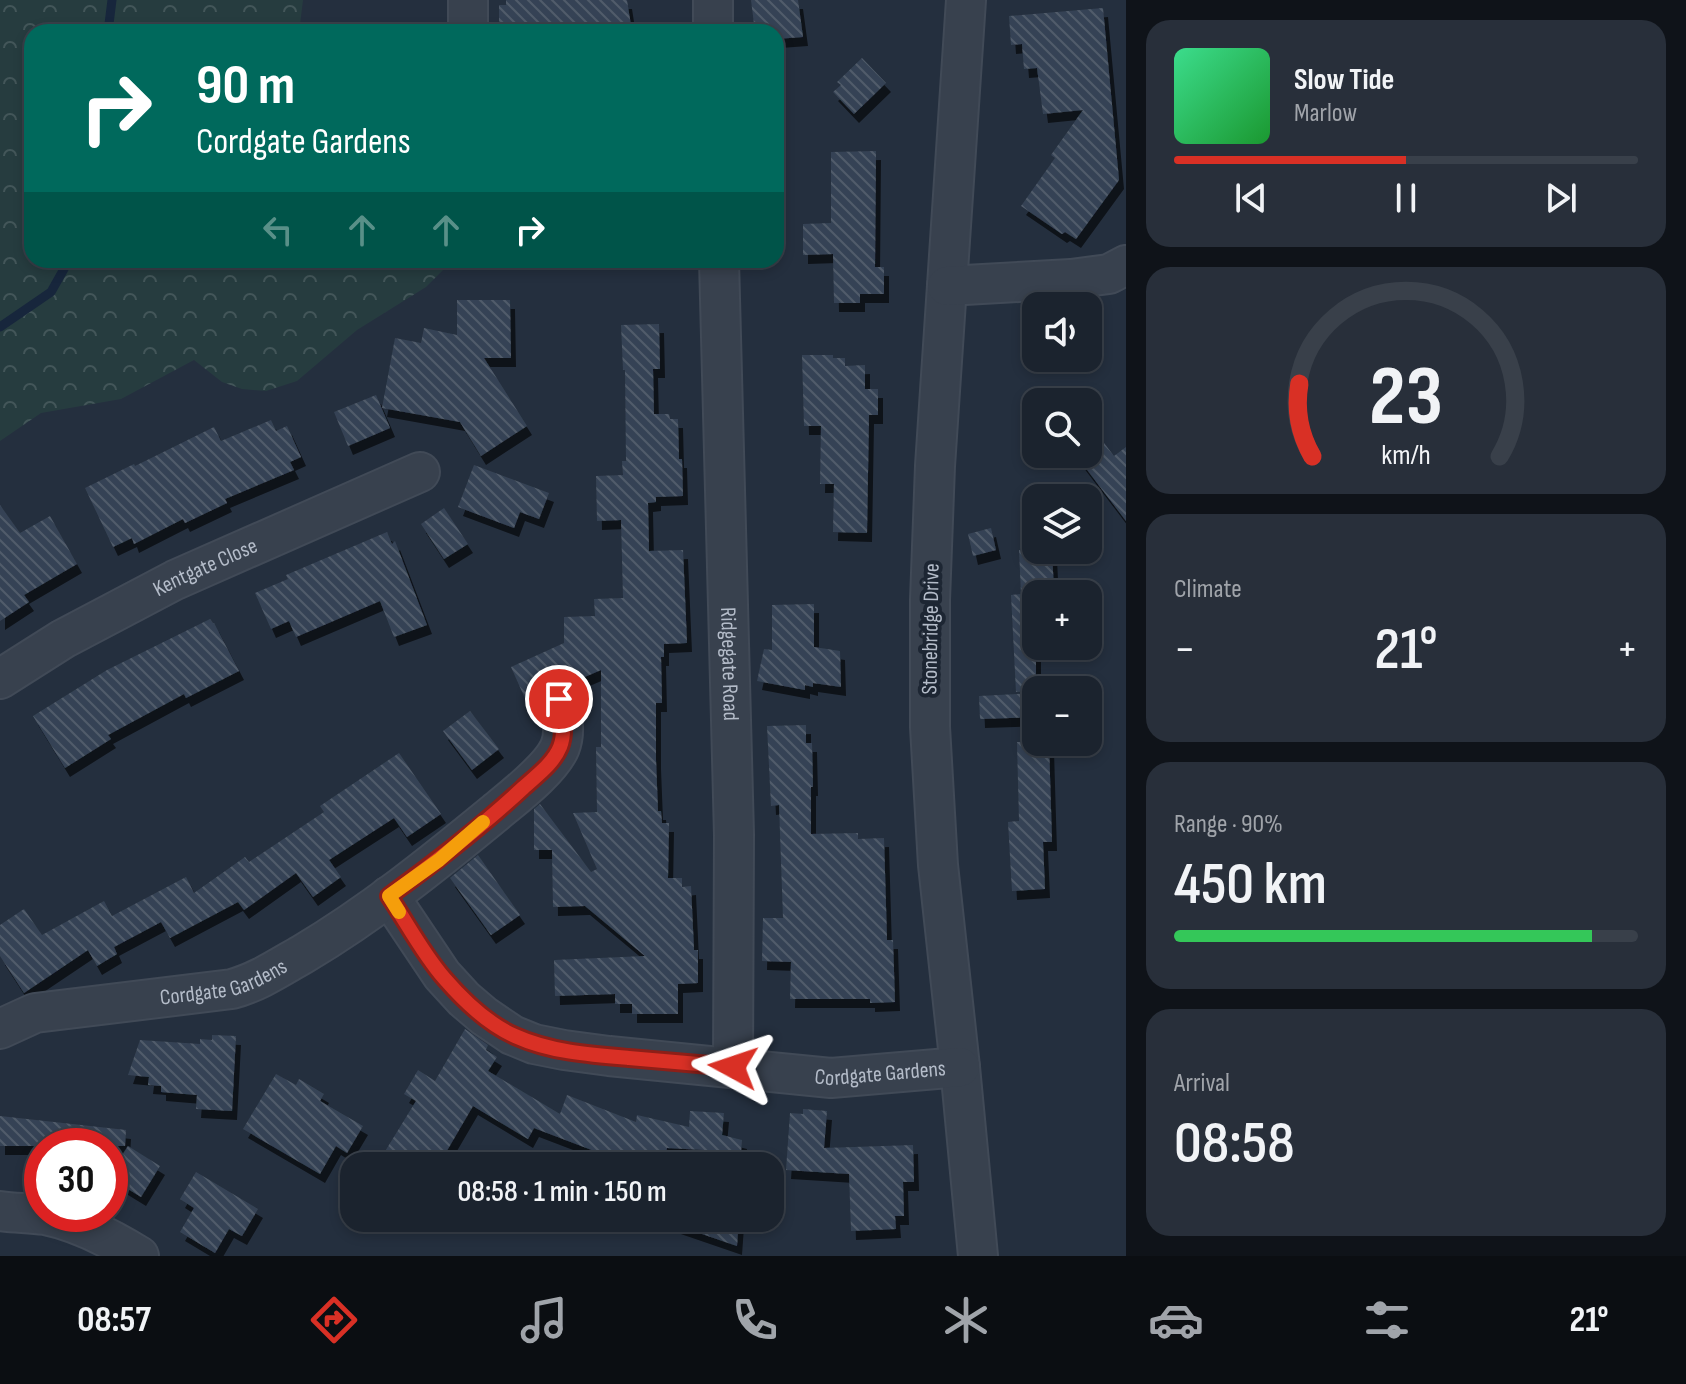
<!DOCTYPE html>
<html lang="en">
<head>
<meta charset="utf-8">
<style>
	body { margin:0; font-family:"Sofia Sans Condensed",sans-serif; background:#282f3a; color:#f1f3f6; height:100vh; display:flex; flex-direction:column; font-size:30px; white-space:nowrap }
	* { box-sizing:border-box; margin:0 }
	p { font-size:26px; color:#a0a4aa }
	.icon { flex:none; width:44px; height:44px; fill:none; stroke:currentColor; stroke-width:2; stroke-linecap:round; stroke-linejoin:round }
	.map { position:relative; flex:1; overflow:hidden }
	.panel { display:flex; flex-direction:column; gap:20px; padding:20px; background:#0f1319; width:560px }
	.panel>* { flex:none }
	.top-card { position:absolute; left:24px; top:24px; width:760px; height:244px; border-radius:24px; box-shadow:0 4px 12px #0003,0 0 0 2px #39404a; background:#00695c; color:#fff; overflow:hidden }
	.buttons { position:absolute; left:1022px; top:292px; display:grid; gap:16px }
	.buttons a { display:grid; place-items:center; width:80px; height:80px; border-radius:16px; background:#1b232e; box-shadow:0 4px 12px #0003,0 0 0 2px #39404a; font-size:40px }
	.speed { position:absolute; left:24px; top:1128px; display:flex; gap:16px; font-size:40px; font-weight:700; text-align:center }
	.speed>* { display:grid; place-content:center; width:104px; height:104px; border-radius:50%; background:#1b232e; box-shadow:0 4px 12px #0003,0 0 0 2px #39404a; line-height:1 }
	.speed .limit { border:12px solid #d22; background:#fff; color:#111 }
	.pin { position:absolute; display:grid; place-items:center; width:68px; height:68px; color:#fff; margin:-34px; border:4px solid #fff; border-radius:50%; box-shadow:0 2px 8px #0007 }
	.me { position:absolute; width:88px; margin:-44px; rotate:275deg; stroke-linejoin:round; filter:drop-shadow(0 0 6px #0008) }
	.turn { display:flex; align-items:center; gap:28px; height:168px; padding:0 40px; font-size:36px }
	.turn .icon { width:104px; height:104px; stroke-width:2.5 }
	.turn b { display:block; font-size:56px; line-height:68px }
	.lanes { display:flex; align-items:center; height:76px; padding:0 40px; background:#0003; justify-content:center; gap:40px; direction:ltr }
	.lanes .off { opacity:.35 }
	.big { font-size:60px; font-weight:600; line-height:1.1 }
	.panel .widget { flex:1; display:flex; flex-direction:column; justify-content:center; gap:12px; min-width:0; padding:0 28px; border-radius:24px; background:#282f3a }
	.panel .dial { align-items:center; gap:0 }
	.dial svg { height:208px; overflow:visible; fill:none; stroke:#39404a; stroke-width:7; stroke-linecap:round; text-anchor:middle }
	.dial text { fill:#f1f3f6; stroke:none }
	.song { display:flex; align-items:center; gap:24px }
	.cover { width:96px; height:96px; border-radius:12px; background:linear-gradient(135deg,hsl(150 70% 55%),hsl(130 70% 35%)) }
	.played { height:8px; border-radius:4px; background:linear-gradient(90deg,#d93025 50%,#39404a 50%) }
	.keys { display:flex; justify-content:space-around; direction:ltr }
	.heat { display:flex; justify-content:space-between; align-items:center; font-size:44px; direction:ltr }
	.charge { height:12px; border-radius:6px; background:linear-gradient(90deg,#34c759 90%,#39404a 0) }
	.trip { position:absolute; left:340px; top:1152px; width:444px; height:80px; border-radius:24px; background:#1b232e; box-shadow:0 4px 12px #0003,0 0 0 2px #39404a; font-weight:600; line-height:80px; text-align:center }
	.tabs { display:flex; height:128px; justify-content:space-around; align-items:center; background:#0b0e12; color:#a0a4aa }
	.tabs .icon { width:56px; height:56px }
	.tabs .current { color:#d93025 }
	.tabs b { font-size:36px; color:#f1f3f6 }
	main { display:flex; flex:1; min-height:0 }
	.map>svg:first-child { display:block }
</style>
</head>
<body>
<main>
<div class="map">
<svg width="1126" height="1256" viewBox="0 0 1126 1256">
	<defs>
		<pattern id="forest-crowns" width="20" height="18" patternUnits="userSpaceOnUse" patternTransform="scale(2)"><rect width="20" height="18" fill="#263c3f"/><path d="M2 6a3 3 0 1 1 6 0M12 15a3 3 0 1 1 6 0" fill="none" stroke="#435659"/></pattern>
		<pattern id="building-back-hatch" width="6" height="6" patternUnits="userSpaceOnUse" patternTransform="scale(2)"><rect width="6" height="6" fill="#364354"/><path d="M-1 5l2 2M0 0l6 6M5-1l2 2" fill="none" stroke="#515c6b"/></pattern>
		<filter id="shadow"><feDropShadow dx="5" dy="9" stdDeviation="0" flood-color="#0009"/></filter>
	</defs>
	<rect width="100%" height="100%" fill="#242f3e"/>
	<path fill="url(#forest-crowns)" d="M0,0h303l-4,32h-267v228h417v4l-23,23 -69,43 -60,51 -31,10 -24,-2 -20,-7 -28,-22 -73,39 -80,14 -41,28z"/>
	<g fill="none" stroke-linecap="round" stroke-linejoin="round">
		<g stroke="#17263c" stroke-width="9">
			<path d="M112,32l-3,-8 3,-24"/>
			<path d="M0,327l51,-35 18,-32"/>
		</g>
	</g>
	<g fill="url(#building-back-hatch)" filter="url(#shadow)">
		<path d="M506,0h121l5,32h-38l-1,-7h-54v7h-40v-27h7z"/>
		<path d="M751,0h47l5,37 -27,2v-7h-21z"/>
		<path d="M1103,8l16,172 -43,59 -11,-7 -3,2 -41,-28 34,-48 -4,-3 32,-45 -40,4 -6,-46 -13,1 -2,-25 -11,1 -2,-29z"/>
		<path d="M862,58l24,25 -32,31 -21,-22 8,-7 -4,-3z"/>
		<path d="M876,151l-1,116h9v27h-24v9h-26l-1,-49 -30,1v-31l28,-1v-71z"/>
		<path d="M457,300h53l1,58h-27l43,68 -46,30 -21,-34 -78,-14 13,-70 26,5 3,-15 33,7z"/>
		<path d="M659,324l1,45h-7l1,45h15l1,5h8l1,40h3l1,37 -27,1v5l-8,1 1,48 34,-1 4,93 -23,1v13h-3l1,46h-6v57l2,51h3l1,12h7l-1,55h14v9l9,-1 3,64h4v33l-20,1v30h-46v-10h-17v-10l-60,2 -1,-36 91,-4 -60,-50 -32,1 -1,-57h-18v-41l6,-5 51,68 6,-3 -24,-56 24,-1 -1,-65h5v-77l-28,12 -8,-4h-11l-10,5 -6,8v7l-11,5 -16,-36 53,-24v-26l31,-1 -1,-17 29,-1 -2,-78 -24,1 -1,-45 27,-1 -1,-14h4l-1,-91h-2l-2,-45z"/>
		<path d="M802,355h31v3h12v8l20,-1v24h13v26h-9l-2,118 -34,-1 1,-48h-14l1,-58h-17z"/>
		<path d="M376,395l14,33 -42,18 -14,-34z"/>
		<path d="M271,420l5,11 11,-5 14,31 -11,5 4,8 -69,29 2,4 -42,20 -2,-4 -49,25 -2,-6 -19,9 -28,-59 49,-24 1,2 79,-39 7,14z"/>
		<path d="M1088,422l26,34 12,-9v74l-51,-67h13z"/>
		<path d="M474,465l75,28 -10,26 -19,-7 -6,16 -56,-21z"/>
		<path d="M0,505l20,28 30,-17 27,48 -53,31 5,7 -29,19z"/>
		<path d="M444,508l24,36 -24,15 -23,-35z"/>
		<path d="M991,528l5,22 -23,6 -5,-22z"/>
		<path d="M387,532l5,12 3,-3 32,84 -33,12 -14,-36 -84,36 -7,-16 -18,8 -16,-36 33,-14 -2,-4z"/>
		<path d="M1019,550h33l2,42 -18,2v97l-20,1 -5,-97 10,-1z"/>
		<path d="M814,604v43l26,4 1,36 -28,-4v4l-8,-2v5l-48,-9 7,-32 8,1v-45z"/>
		<path d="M210,619l3,4h1l25,48 -53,27 -2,-4 -76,41 3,4 -46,29 -32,-52 74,-46z"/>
		<path d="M1036,693v24l-56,2 -1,-23z"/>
		<path d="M470,711l29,38 -27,21 -29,-39z"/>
		<path d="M806,725v18h6l1,44h-2v47l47,-1v6l26,-1 3,102h6l2,62 -25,1v-4h-80l1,-37 -29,-1 1,-43h20l-4,-113 -8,1 -4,-80z"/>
		<path d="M1017,742h32l3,100h-9l2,47 -33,2 -4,-69 11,-1z"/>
		<path d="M399,753l42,61 -34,23 -13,-19 -65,42 12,17 -28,20 -17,-24 -52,37 -6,-8 -68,36 -9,-16 -47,25 3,7 -20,12 -9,-16 -64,43 -24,-37v-31l24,-16 18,26 62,-34 8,15 74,-39 8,16 51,-36 4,5 75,-50 -4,-6z"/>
		<path d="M478,855l42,60 -29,20 -41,-57z"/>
		<path d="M465,1029l23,16 -2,5 11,7 -9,14 72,43 7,-19 69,27 1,-7 52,12 1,-16 34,2 -2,22 20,5 -1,12 -74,-4 -4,18h-55l2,-9 -76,-29 -6,11 -55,-33 -35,60h-62l40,-65 -12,-7 14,-24 17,11z"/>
		<path d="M212,1035l24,1 -4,75 -36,-2 1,-14 -36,-3v-6l-13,-1 1,-8 -21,-2 12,-35 60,4v-5l12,1z"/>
		<path d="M276,1074l20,11 3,-6 25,15 -4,7 43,25 -16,27 -11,-7 -16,28 -77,-45z"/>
		<path d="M803,1109l24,2 -3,37 89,-3 1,37h-11l1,34h-9l1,13 -45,2 -2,-57 -63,-4 4,-57 13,1z"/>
		<path d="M0,1116l126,14 -1,16h-125z"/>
		<path d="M128,1146l32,20 -19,31 -31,-19v-4z"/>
		<path d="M196,1172l62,37 -16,27 -13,-7 -14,24 -35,-21 14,-24 -14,-9z"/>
		<path d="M668,1218h71l-2,28 -70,-24z"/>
	</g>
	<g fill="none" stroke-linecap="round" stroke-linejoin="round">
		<g stroke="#414a57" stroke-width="42">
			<g id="minor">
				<path d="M713,0v32"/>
				<path d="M966,0l-31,466 -5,134v127l8,138 22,202 18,189"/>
				<path d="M468,32v-32"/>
				<path id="s1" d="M719,260l15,575 -1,232"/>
				<path d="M947,286l124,-7 38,-5 17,-9"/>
				<path id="s2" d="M0,679l63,-40 112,-59 245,-108"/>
				<path id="s3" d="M389,896l53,79 22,24 20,17 28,19 22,9 30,6 45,6 222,22 129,-11"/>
				<path id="s4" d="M0,1029l35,-16 197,-24c26,-7 48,-22 71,-35 69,-41 131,-91 193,-142 18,-15 55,-43 64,-65 6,-15 2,-33 -1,-48"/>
				<path d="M0,1211c15,2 30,2 45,4 34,7 65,23 94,41"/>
			</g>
		</g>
		<use href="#minor" stroke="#38414e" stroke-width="38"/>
	</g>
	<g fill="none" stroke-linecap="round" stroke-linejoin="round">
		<g stroke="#8d1f18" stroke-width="20">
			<path id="route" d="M559,699c3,15 7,33 1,48 -7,17 -24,29 -37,41 -42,39 -87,74 -134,108 18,27 34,58 55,82 19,22 44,46 71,58 35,16 76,19 114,22 35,3 70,6 104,9"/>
		</g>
		<use href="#route" stroke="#d93025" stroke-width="14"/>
		<path stroke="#f59e0b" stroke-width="14" d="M399,912l-10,-16 50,-36 44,-38"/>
	</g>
	<g text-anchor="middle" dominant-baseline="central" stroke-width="8" stroke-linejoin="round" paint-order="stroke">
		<g font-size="22" fill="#b4bcc9" stroke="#1d2633">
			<text stroke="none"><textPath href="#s2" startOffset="234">Kentgate Close</textPath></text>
			<text transform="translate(931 629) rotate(-89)">Stonebridge Drive</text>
			<text stroke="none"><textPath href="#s1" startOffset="404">Ridgegate Road</textPath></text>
			<text stroke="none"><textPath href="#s4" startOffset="230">Cordgate Gardens</textPath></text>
			<text stroke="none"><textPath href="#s3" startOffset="560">Cordgate Gardens</textPath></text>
		</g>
	</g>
</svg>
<div class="buttons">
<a><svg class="icon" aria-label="sound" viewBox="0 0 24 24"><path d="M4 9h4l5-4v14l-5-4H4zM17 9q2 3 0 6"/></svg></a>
<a><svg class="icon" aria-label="search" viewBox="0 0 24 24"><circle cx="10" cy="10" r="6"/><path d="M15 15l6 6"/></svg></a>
<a><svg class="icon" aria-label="layers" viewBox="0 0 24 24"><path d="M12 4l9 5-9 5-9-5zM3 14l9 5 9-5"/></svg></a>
<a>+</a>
<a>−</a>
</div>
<div class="speed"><div class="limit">30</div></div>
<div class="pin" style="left:559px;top:699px;background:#d93025"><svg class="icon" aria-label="arrive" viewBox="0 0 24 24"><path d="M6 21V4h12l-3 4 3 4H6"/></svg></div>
<svg class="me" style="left:733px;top:1067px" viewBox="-20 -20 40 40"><path d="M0-17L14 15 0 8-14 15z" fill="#d93025" stroke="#fff" stroke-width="4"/></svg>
<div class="trip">08:58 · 1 min · 150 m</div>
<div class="top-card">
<div class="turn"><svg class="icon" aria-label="right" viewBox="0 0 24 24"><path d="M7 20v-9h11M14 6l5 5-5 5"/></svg><div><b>90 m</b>Cordgate Gardens</div></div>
<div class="lanes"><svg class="icon off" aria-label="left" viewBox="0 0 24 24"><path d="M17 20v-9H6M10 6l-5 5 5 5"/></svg><svg class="icon off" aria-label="ahead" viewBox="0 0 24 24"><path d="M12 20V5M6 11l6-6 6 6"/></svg><svg class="icon off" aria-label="ahead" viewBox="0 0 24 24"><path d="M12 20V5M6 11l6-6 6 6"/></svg><svg class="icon" aria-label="right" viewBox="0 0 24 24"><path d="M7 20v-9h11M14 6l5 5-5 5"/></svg></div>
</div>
</div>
<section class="panel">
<div class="widget">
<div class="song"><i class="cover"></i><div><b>Slow Tide</b><p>Marlow</p></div></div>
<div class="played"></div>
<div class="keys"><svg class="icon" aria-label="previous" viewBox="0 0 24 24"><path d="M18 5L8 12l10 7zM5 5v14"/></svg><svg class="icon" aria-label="pause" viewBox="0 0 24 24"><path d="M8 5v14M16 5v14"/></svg><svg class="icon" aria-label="next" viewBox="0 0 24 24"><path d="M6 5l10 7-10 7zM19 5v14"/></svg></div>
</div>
<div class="widget dial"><svg viewBox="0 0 100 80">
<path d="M14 69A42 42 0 1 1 86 69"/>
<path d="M14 69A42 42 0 0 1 9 41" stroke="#d93025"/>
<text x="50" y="56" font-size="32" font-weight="700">23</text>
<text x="50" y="72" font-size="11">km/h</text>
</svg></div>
<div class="widget"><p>Climate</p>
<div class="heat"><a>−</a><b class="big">21°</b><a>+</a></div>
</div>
<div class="widget"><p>Range · 90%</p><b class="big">450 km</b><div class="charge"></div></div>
<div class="widget"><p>Arrival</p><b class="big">08:58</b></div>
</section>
</main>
<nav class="tabs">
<b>08:57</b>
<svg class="icon current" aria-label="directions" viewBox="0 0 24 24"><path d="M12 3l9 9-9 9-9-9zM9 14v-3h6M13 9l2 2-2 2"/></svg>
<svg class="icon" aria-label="music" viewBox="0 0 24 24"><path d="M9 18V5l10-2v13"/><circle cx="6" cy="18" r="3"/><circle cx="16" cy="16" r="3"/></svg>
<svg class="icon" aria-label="phone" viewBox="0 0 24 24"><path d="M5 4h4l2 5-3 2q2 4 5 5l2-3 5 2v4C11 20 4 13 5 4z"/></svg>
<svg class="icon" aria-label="climate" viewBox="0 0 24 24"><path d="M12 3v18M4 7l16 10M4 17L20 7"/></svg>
<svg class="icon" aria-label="car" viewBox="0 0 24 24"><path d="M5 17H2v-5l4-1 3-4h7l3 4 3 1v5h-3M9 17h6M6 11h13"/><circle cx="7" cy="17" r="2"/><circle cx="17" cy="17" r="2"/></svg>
<svg class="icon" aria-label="filters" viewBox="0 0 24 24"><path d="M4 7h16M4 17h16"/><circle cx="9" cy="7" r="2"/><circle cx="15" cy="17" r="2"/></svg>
<b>21°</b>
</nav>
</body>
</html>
